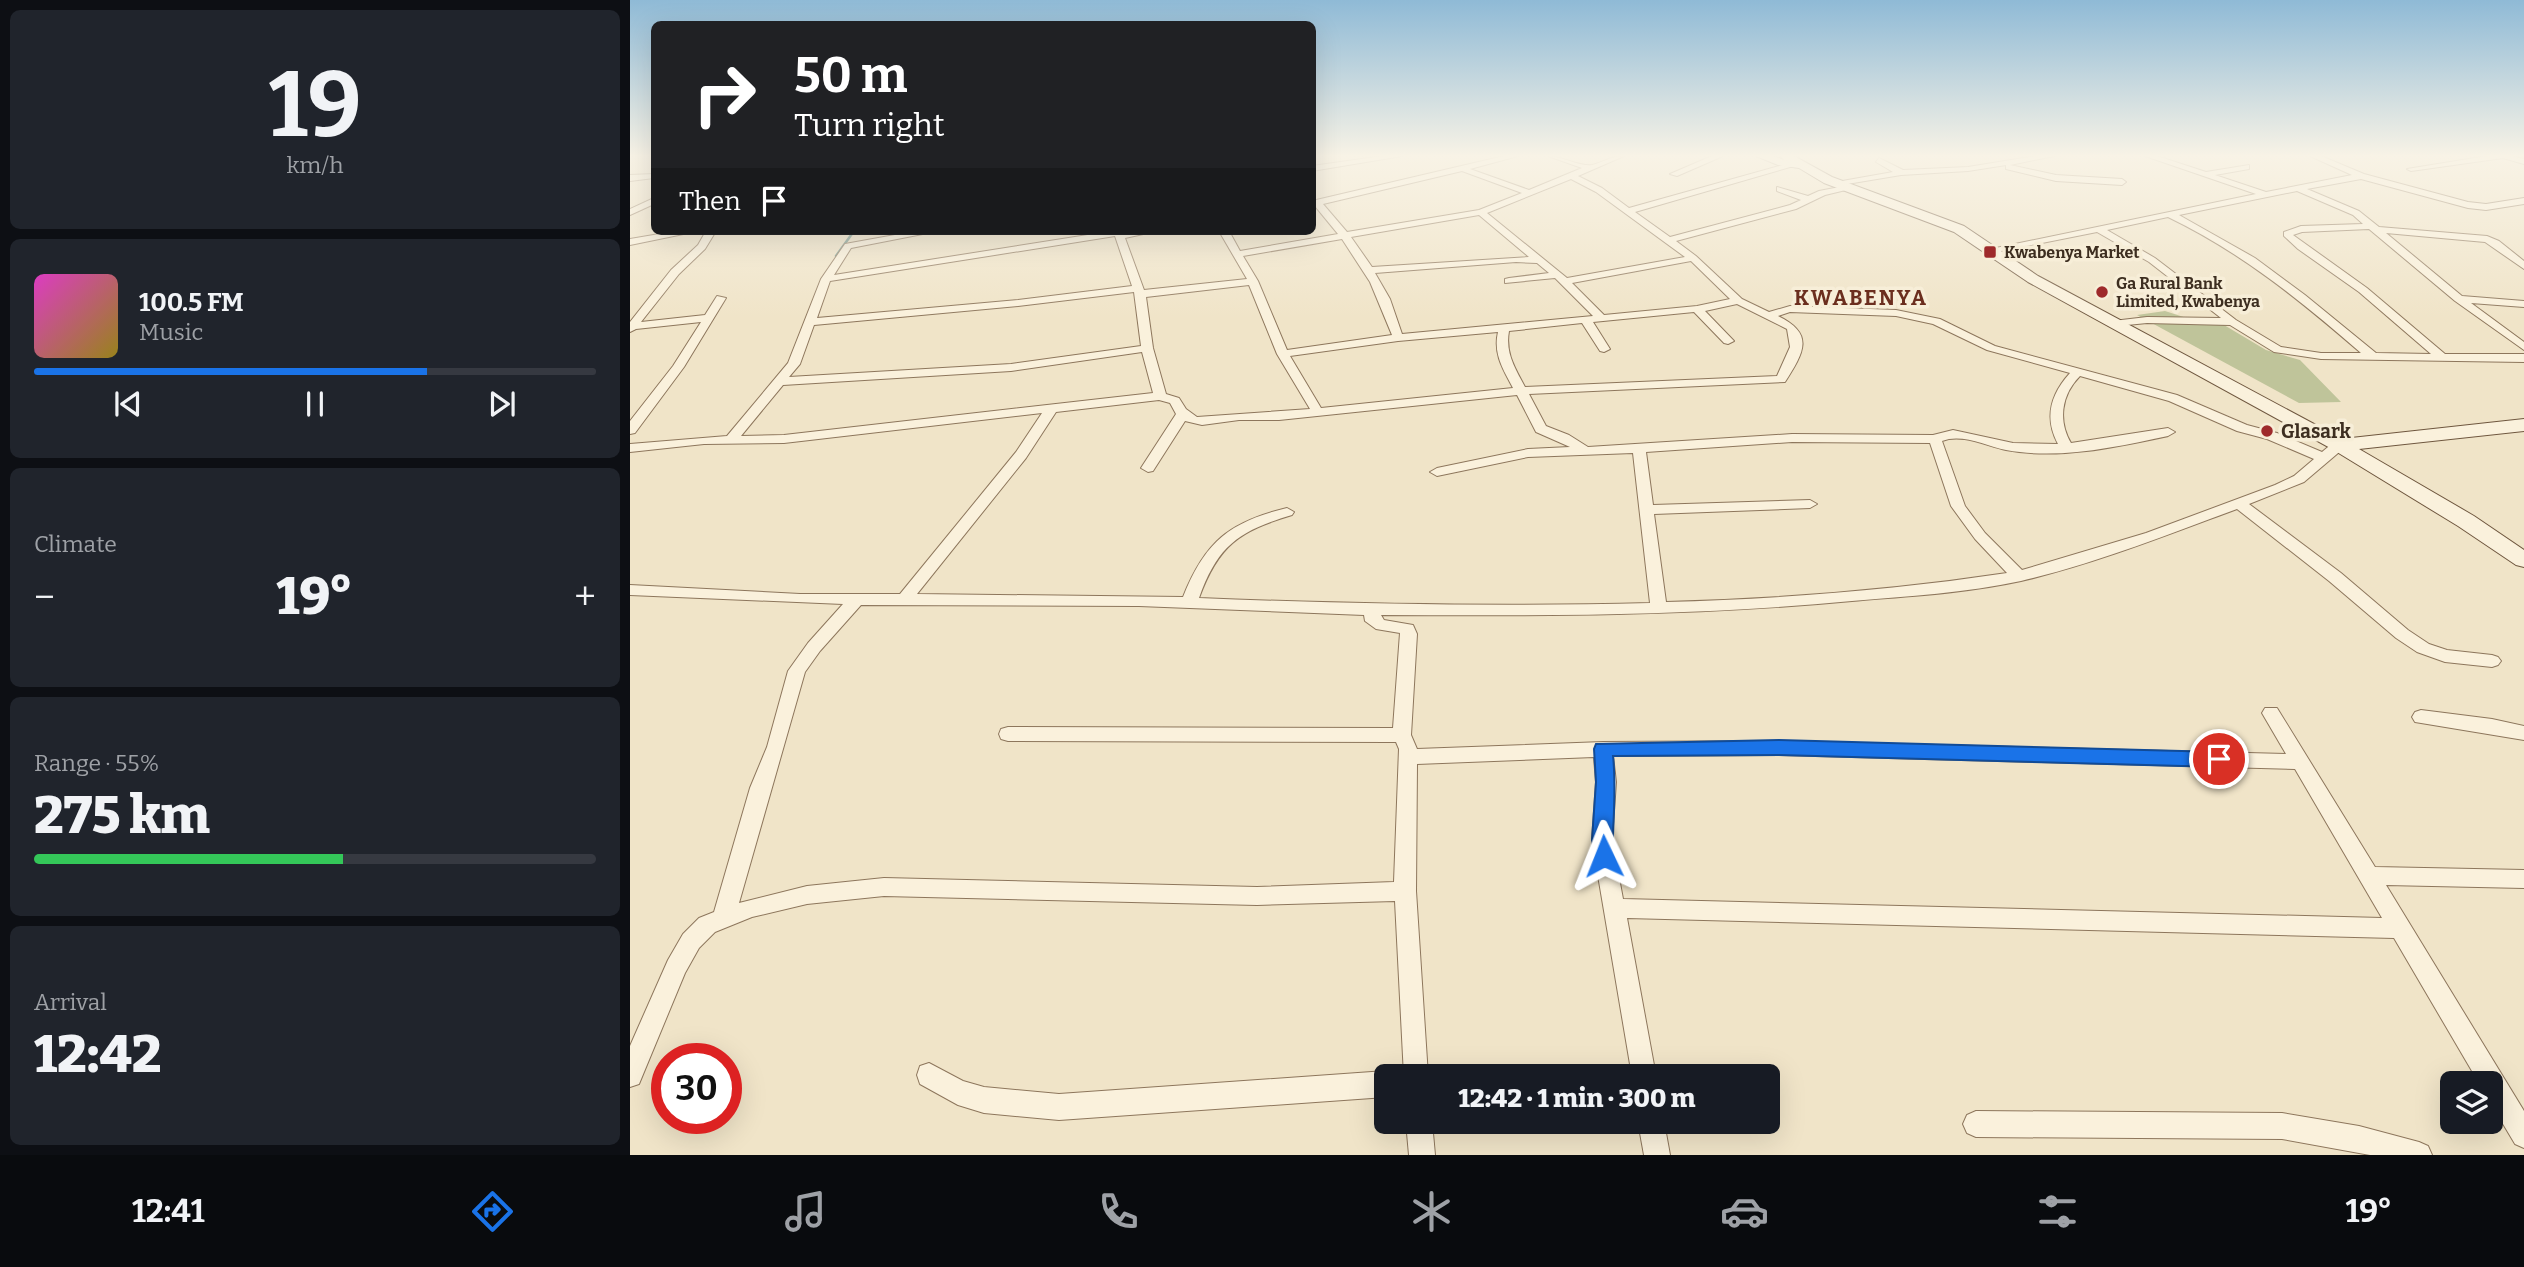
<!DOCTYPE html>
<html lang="en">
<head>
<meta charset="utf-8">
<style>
	body { margin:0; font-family:Bitter,serif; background:#20242c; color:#f1f3f6; height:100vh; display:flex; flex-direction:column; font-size:26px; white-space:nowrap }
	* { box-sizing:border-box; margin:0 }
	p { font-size:23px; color:#9ea1a6 }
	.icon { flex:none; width:38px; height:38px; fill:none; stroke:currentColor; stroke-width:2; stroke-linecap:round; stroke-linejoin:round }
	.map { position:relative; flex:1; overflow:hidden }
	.drawer { display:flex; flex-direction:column; gap:10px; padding:10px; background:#0d0f14; width:630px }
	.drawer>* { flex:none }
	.banner { position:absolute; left:21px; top:21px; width:665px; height:214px; border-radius:10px; box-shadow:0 7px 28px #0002; background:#202124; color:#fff; overflow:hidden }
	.tools { position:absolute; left:1810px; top:1071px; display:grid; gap:14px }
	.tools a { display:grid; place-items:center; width:63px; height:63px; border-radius:10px; background:#171b24; box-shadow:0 7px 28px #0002; font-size:35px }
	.speed { position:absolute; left:21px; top:1043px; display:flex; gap:14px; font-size:35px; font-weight:700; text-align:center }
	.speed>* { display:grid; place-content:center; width:91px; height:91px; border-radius:50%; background:#171b24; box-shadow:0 7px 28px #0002; line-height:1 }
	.speed .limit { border:10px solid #d22; background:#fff; color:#111 }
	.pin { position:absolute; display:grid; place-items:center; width:60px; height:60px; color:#fff; margin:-30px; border:4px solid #fff; border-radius:50%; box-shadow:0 2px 7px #0007 }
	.me { position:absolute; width:77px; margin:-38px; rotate:358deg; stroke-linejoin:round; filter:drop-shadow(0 0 5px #0008) }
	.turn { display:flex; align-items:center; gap:24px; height:147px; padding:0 28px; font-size:32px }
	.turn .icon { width:91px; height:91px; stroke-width:2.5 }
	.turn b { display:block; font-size:49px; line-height:60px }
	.then { display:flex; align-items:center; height:66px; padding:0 28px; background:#0003; gap:14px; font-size:26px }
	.big { font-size:52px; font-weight:800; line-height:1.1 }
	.drawer .widget { flex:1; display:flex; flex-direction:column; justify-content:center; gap:10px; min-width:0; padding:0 24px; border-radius:10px; background:#20242c }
	.drawer .dial { align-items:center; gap:0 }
	.dial b { font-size:91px; line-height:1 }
	.song { display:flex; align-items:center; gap:21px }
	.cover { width:84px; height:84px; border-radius:10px; background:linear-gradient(135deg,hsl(310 70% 55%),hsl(50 70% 35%)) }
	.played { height:7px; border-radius:4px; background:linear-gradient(90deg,#1a73e8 70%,#363941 70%) }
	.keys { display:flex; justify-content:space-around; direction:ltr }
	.heat { display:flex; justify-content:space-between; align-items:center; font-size:38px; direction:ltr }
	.charge { height:10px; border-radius:5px; background:linear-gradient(90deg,#34c759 55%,#363941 0) }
	.trip { position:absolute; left:744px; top:1064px; width:406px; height:70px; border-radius:10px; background:#171b24; box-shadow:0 7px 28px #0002; font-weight:800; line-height:70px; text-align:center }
	.dock { display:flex; height:112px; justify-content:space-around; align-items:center; background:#090b0e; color:#9ea1a6 }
	.dock .icon { width:49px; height:49px }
	.dock .current { color:#1a73e8 }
	.dock b { font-size:32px; color:#f1f3f6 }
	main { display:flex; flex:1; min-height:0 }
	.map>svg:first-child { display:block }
</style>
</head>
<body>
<main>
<section class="drawer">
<div class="widget dial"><b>19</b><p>km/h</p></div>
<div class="widget">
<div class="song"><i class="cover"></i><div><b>100.5 FM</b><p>Music</p></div></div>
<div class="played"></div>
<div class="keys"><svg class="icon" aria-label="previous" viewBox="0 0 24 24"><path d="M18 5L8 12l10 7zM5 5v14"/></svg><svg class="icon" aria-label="pause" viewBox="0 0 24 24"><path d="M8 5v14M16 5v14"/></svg><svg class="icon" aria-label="next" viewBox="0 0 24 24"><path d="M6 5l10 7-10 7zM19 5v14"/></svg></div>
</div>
<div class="widget"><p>Climate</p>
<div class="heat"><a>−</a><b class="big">19°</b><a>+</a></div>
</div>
<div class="widget"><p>Range · 55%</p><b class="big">275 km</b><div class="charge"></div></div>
<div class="widget"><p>Arrival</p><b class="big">12:42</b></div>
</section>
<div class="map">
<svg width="1894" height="1155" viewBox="0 0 1894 1155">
	<rect width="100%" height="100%" fill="#f0e4c8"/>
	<path fill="#bfc49a" d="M1535,311l34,11 25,3 42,25 34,10 41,42 -42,1 -162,-88z"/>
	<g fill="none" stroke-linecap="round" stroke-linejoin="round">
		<path stroke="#6f938a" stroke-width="2.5" d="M206,256l18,-25"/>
		<g stroke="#8d765c" stroke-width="2">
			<g id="street">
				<path d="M753,156h19l-90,15v-5z"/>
				<path d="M874,156h14l-48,13 59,21 53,-22 -34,-12c14,0 31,11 44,9 12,-3 19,-9 32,-9l-46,20 24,12 27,20 161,-45 7,2 -162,47 35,25 120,-32 11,-5 -24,-9v-4l31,9 11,-5 31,-6v4l-25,6 -29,14 -120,32 20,15 46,43 27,13 21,-6 106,4 44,9 55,27 182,49 70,30 30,8 45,19 12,-10h10v6l-40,34 -55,22 92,69 67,57 21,14 18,6 45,5 6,2 3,4 -3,4 -6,2 -47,-5 -28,-10 -21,-14 -67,-57 -92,-72c-70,26 -143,55 -216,72 -55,12 -113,15 -169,20 -157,15 -313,15 -471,14l3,5 29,5 4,9 -6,101 6,14 186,-7 176,-1 507,13 -24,-41 3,-5h12l98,159 149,3v18l-138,-3 138,226v37l-9,-4 -25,-42v-19h-11l-85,-145 -767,-20 29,158h-24l-40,-236 4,-58 -2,-25 -177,7 -1,127 12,185h-24l-9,-175 -138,4 -373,-9 -77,8 -55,13 -37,15 -16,16 -14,25 -46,111 -9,3v-41l38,-86 15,-26 16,-16 15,-6 36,-124 17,-41 21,-76 20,-28 35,-39 -213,-9v-10l170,9h100l116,-142 26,-39 -258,30 -80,1 -74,8v-8l97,-8 61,-73 33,-84 24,-35 72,-13h21l-87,17 -17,27 279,-44h44l-32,7 19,52 103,-11 -28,-48h10l11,20 98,-17 -23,-28 -3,1v-6zM832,171l60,22 -43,17 -132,22 -24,-28zM941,179l25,13 89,65 -118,21 -80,-65zM849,215l50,42 -157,10 -21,-30zM485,236l17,50 -114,14 -201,18 13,-37zM712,239l28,43 22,53 -105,15 -29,-69 -15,-25zM1061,261l39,38 -33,7 -93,9 -32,-32zM886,262l21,1 12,10 -40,5 -4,1v4l50,-5 38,38 -191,18 -12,-35 -15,-26zM619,285l28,69 33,55 -113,8 -11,-8 -7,-11 -13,-4 -13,-46 -7,-51zM504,292l7,54 -130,18 -222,13 11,-13 14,-39 204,-19zM1107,304l50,25 3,18 -13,29 -252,11c-10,-19 -20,-34 -16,-56l73,-8 18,28 4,1 6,-3 -17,-27 101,-10 30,31 4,1 6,-3 -29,-30zM1160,312l106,4 37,8 54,26 83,23c-20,22 -26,45 -12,71l-45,-1 -60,-13 -20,5 -141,-1 -204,13 -19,-12 -23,-9 -17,-32 256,-12c19,-30 30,-48 -7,-66zM868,332c-5,22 5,37 15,56l-192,20 -31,-52 108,-15zM512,352l11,41 -369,42 -43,1 42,-51 228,-14zM1450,376l89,25 68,30 30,8 47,20 -20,17 -19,9 -129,48 -124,37 -37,-37 -20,-27 -23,-65c20,-8 44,5 64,9 52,10 111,-3 162,-14l7,-4 -7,-4 -97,15c-13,-22 -10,-48 9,-67zM887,395l19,37 34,15 -42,2 -91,19 -7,4 7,4 91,-19 105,-4 17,150c-151,4 -300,1 -451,-5 19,-53 40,-67 93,-83l2,-3 -7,-4c-58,14 -82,34 -104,89l-266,-3 109,-136 30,-46 103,-12 11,3 6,11 -35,54 7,4 5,-1 32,-50 17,4 37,-5h40zM1162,442l138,1 21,63 24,33 32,34c-113,17 -227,26 -341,29l-12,-88 156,-6 7,-4 -7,-4 -157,5 -7,-53zM231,605l278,1 225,9 1,6 11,8 24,4 -7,95 -385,-1 -7,2 -2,5 2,5 7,2 388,1 3,7 -5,133 -137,5 -373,-9 -77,8 -68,17 66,-231 15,-21zM1149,755l516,14 87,149 -759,-19 -11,-59 4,-58 -3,-26z"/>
				<path d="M1082,156h11l-46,20 -7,-2z"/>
				<path d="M1405,156h19l-44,9 46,10 66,4 4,3 -4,3 -66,-4 -50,-12v-4l-38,6 -67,4 -66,11 -4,-3 62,-11 -17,-10 3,-4 24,12 65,-3z"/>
				<path d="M1515,156h12l49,16 43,-7v4l-34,6 51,17 86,-17 -42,-19h11l43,18 104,28 18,2 38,-6v6l-38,6 -18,-2 -107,-29 -54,10 52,22 20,16 108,9 12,5 25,20v8l-39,-27 -99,-9 76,63 62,5v6l-53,-4 53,39v8l-69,-49 -86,-72 -67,3 -9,3 74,53 78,66h79v8l-203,-3 -47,-7 -44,-27 -83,-2 -30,3 -6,-3 2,-2 34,-4 74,1 -72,-56 -52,-30 -106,21 -5,-3 270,-56zM1667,191l56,24 10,9 -62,2 -17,6v4l14,13 61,43 72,62 -55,-1 -71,-58 -50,-37 -76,-43zM1538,217c73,35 133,84 193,136h-40l-40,-6 -45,-27 -81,-62 -48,-28z"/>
				<path d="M1857,156h25l12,3v5l-21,-6 -92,13 -4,-2z"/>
				<path d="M24,174v4l-24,3v-6z"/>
				<path d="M24,198v6l-24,11v-6z"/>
				<path d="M47,231h21l-68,14v-6z"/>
				<path d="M76,231h10l-11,18 -26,25 -38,48 64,-7 12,-19 9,2 -42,69 -49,66 -5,1v-13l43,-55 28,-44 -65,7 -6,3v-10l41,-52 27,-25z"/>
				<path d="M1791,710l71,9 32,7v14l-109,-18 -3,-5 3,-5z"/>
				<path d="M299,1063l34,18 21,6 75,7 327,-23 9,5h-9v21l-327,23 -75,-7 -26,-8 -38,-21 -3,-9 3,-9z"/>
				<path d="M1346,1111l306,2 77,13 60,16 9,4 4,9h-62l-88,-16 -306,-2 -9,-4 -4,-9 4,-9z"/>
				<path d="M776,1122h26l3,33h-26z"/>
				<path d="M1008,1122h26l6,33h-26z"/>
			</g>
		</g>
		<g stroke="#6f573f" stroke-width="2">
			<path id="secondary" d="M1126,156h17l11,4 -4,-4h14l38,21 132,49 74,50 304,163 182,-20v12l-165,18 115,67 50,34v17l-8,-2 -58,-39 -126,-77 -304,-167 -74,-50 -130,-49 -25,-15 -21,-3z"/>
		</g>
		<use href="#street" fill="#faf1dc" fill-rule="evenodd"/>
		<use href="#secondary" fill="#faf1dc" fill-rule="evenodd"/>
	</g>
	<linearGradient id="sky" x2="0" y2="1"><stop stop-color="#8fbad6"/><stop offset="0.49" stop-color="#f8f3e6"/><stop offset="1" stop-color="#f8f3e6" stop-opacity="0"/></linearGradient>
	<rect width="1894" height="318" fill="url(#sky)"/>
	<path fill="#1a73e8" stroke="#114b97" stroke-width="2" d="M1149,740l440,12 7,2 2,5 -2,6 -7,2 -440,-12 -166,1c3,27 1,52 0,79 -1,10 3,18 -1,28l-8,2 -7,-2 -5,-23 4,-58 -2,-33 2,-5z"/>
	<g fill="#9e2a2b" stroke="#f7eed8" stroke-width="2.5">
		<rect x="1353" y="245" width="14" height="14" rx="3.5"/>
		<circle cx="1472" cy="292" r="7"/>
		<circle cx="1637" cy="431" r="7"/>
	</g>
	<g text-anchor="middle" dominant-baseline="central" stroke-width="7" stroke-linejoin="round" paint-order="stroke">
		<g font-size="16" font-weight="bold" fill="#3d2e20" stroke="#f7eed8" text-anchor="start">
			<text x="1374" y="252">Kwabenya Market</text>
			<text x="1486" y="283">Ga Rural Bank<tspan x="1486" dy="18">Limited, Kwabenya</tspan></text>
		</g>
		<g font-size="19" font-weight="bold" fill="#3d2e20" stroke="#f7eed8" text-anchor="start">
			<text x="1651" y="431">Glasark</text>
		</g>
		<g font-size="21" font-weight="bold" letter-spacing="2" fill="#6b2e1e" stroke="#f7eed8">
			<text x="1231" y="298">KWABENYA</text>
		</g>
	</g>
</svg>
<div class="tools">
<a><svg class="icon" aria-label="layers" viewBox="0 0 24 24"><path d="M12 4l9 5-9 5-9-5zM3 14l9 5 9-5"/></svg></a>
</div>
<div class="speed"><div class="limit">30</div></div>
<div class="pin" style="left:1589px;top:759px;background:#d93025"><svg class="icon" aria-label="arrive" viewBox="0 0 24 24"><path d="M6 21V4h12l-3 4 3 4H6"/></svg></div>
<svg class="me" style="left:974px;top:856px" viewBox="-20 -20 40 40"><path d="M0-17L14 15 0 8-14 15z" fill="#1a73e8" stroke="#fff" stroke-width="4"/></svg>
<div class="trip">12:42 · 1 min · 300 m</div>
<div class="banner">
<div class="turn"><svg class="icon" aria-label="right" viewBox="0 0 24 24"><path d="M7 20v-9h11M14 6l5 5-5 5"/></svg><div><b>50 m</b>Turn right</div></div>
<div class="then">Then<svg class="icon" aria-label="arrive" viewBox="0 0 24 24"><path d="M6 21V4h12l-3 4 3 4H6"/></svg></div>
</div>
</div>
</main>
<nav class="dock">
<b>12:41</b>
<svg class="icon current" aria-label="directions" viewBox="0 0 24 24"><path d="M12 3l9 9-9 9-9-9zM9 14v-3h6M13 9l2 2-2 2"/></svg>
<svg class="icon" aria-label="music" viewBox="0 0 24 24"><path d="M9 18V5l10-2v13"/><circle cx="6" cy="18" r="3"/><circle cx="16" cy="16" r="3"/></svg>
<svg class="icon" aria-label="phone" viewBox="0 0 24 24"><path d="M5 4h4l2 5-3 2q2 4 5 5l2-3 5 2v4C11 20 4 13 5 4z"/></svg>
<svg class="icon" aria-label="climate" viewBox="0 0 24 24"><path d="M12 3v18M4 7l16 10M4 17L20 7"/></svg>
<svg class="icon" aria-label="car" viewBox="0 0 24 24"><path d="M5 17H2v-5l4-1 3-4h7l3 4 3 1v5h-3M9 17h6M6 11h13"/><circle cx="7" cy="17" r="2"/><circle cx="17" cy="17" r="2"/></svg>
<svg class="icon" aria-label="filters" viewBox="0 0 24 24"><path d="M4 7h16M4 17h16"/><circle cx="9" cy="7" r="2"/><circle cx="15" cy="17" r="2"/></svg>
<b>19°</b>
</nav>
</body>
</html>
